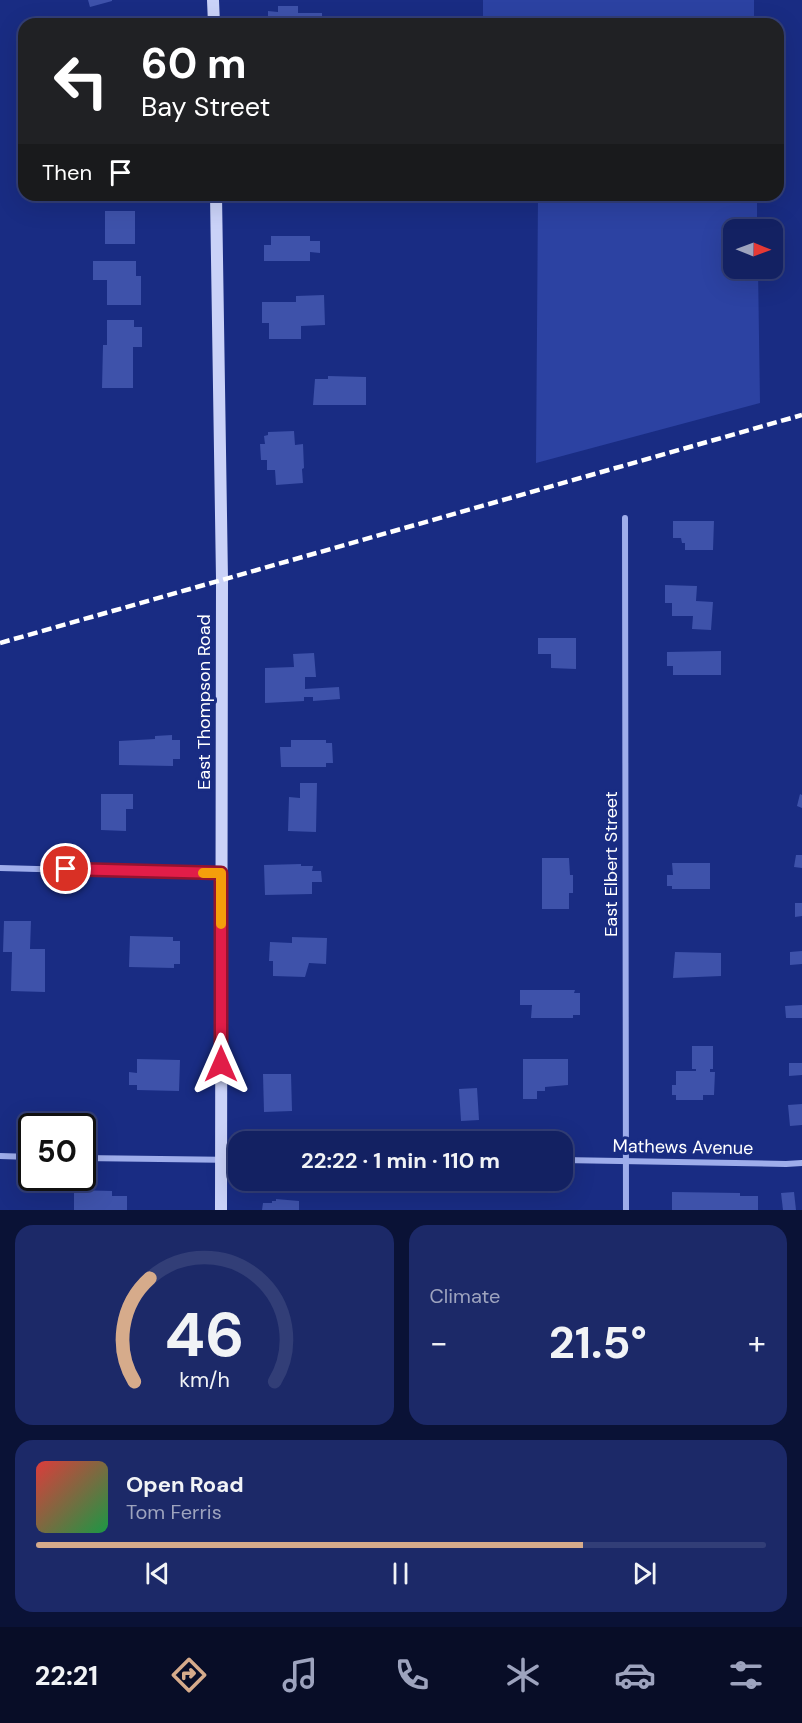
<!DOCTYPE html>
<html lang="en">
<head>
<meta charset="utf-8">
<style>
	body { margin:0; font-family:"DM Sans",sans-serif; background:#1c2968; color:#f1f3f6; height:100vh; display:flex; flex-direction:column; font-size:22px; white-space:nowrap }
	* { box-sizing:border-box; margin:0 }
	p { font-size:20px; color:#9da3be }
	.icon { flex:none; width:33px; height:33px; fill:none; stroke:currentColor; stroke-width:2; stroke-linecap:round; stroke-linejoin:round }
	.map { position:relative; height:1210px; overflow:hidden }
	.sheet { display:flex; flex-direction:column; gap:15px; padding:15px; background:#0a1236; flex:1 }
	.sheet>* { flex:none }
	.guide { position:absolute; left:18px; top:18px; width:766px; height:183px; border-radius:18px; box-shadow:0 6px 24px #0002,0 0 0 2px #323e77; background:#202124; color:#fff; overflow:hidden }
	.needle { width:39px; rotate:91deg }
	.buttons { position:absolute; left:723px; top:219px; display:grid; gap:12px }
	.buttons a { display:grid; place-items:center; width:60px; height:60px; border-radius:12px; background:#132162; box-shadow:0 6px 24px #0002,0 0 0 2px #323e77; font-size:30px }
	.speed { position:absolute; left:18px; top:1113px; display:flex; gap:12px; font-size:30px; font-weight:700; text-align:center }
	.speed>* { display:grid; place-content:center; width:78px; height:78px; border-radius:50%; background:#132162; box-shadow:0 6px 24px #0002,0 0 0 2px #323e77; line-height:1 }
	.speed .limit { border:3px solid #111; border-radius:9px; background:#fff; color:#111 }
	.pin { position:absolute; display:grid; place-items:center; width:51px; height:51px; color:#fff; margin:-26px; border:3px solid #fff; border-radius:50%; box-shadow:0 2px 6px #0007 }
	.me { position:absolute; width:66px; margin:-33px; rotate:0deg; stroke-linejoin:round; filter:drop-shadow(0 0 4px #0008) }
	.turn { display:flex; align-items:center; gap:21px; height:126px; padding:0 24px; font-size:27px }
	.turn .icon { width:78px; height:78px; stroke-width:2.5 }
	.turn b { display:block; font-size:42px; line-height:51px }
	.then { display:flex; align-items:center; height:57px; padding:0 24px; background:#0003; gap:12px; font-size:22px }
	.big { font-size:45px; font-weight:700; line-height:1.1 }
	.sheet .tile { flex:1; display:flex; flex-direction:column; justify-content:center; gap:9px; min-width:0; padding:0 21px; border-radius:18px; background:#1c2968 }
	.sheet .dial { align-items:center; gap:0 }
	.dial svg { height:156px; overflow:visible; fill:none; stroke:#323e77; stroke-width:7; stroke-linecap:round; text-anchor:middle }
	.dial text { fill:#f1f3f6; stroke:none }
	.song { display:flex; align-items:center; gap:18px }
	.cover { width:72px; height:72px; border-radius:9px; background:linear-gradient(135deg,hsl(0 70% 55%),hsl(140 70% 35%)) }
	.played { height:6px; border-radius:3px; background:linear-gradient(90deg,#d6ab8b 75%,#323e77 75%) }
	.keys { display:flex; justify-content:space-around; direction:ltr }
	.heat { display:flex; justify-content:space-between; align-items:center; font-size:33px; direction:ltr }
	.sheet .tiles { flex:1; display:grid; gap:15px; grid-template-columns:1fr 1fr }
	.tile:last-child { grid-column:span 2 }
	.trip { position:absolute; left:228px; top:1131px; width:345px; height:60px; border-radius:18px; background:#132162; box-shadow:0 6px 24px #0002,0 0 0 2px #323e77; font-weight:700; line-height:60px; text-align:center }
	.tabs { display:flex; height:96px; justify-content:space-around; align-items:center; background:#080d27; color:#9da3be }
	.tabs .icon { width:42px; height:42px }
	.tabs .current { color:#d6ab8b }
	.tabs b { font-size:27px; color:#f1f3f6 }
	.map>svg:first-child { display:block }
</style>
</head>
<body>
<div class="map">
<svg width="802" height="1210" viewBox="0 0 802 1210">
	<rect width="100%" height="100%" fill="#192c83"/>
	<g fill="#2c42a2">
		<rect x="483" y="0" width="271" height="24"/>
		<path d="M538,195h219v34l-23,1v38l24,1 2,134 -224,60z"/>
	</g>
	<g fill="#3e52aa">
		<path d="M88,0h24v1l-22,6z"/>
		<path d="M278,6h20v7h24v11h-60v-8l6,1v-6l10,1z"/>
		<rect x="105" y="211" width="30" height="33"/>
		<path d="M271,236h39v5h10v12l-10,-1v9h-46v-16h7z"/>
		<path d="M93,261h43v15h5v29h-34v-25h-14z"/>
		<path d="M324,295l1,30 -24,1v13h-32v-16h-7v-21h34v-6z"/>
		<path d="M107,320h27v7h8v20h-9v41h-31l1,-43h4z"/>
		<path d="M328,376l38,1v28h-53l2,-26h13z"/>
		<path d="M294,431l1,14 8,-1 1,24 -2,1 1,14 -27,2 -1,-15h-8v-10h-6l-1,-16h5l-1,-8 4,-1v-3z"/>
		<path d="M673,521h41l-1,29h-28v-7h-3l-1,-5h-8z"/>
		<path d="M665,585l32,1 -1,15 17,1 -2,28 -19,-1 1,-13h-21v-13h-7z"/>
		<path d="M538,638h38v31l-25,-1v-14h-13z"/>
		<path d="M721,651v24h-48v-9h-6v-14z"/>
		<path d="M314,653l2,24h-11v12l34,-2 1,12 -27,2v-4h-9v4l-39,2v-35l29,-1 -1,-13z"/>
		<path d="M172,735v5h8v19h-7v7l-54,-1v-24l36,-2v-3z"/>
		<path d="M291,740h35v3h6l1,20h-7v4h-45l-1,-20h11z"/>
		<path d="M300,783h17l-1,49 -28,-1 1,-34 11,1z"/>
		<path d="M101,794h32v15h-7v22l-25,-1z"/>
		<path d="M800,794l2,1v13l-5,-2z"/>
		<path d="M796,855h6v13l-8,-1z"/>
		<path d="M542,858h27l1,17h3v18h-4v16h-27z"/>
		<path d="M672,863h38v26h-38v-3h-5v-11h6z"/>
		<path d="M301,864v2h12l-1,5h9l1,11h-10v12l-47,1 -1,-30z"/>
		<path d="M795,903h7v13l-7,1z"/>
		<path d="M4,921h27l-1,28h15v43l-34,-1 1,-39h-9z"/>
		<path d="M130,936l43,1v4h7v23h-6v4l-45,-1z"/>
		<path d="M292,937l35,1 -1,26 -17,-1 -4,14 -32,-1v-15h-4l1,-19 22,1z"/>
		<path d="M802,951v13l-12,1v-13z"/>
		<path d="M675,952l46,1v23l-48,2z"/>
		<path d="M520,990h55l-1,3h6v22h-7v3h-42l1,-13h-12z"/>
		<path d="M802,1005v13h-16l-1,-12z"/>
		<path d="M692,1046h21v23h-3v3h5l-1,23h-11v5h-27v-5h-4v-10h4v-14h20v-2h-4z"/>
		<path d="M137,1059l43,1 -1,31 -42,-1v-5h-8v-13l8,1z"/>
		<path d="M523,1059h45v26l-23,2v4h-8v8h-14z"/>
		<path d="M789,1063h13v12l-13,1z"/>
		<path d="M263,1074h28l1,37 -28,1z"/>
		<path d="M477,1088l2,32 -18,1 -2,-32z"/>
		<path d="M802,1104v21l-12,1 -2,-21z"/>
		<path d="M74,1190l38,1v5h15v14h-53z"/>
		<path d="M672,1192l68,1v3h18v14h-86z"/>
		<path d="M794,1192l2,18h-13l-2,-17z"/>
		<path d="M276,1199l23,2v9h-37l1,-7h9v-2h4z"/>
	</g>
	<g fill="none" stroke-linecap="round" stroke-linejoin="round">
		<g stroke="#9eadeb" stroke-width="6">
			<path d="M625,518l1,692"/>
			<path d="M0,868l221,6"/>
			<path d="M0,1156l32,1"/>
			<path d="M82,1158l156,2"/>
			<path d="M562,1160l224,4 16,-1"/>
		</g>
		<g stroke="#cad2f8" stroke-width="12">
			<path d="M213,0l1,24"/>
			<path d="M216,195l6,384 -1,631"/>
		</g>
		<path stroke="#fff" stroke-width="4.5" stroke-dasharray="10 4.5" stroke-linecap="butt" d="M0,643l802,-228"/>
	</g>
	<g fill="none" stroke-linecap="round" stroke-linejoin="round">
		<g stroke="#92132f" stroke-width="15">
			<path id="route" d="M66,869l155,4v191"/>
		</g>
		<use href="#route" stroke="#e11d48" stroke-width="10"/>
		<path stroke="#f59e0b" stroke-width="10" d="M203,873h18v51"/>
	</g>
	<g text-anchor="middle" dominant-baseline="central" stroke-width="6" stroke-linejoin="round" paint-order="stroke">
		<g font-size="18" fill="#fff" stroke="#192c83">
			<text transform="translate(204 702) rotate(-90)">East Thompson Road</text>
			<text transform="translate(611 864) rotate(-90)">East Elbert Street</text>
			<text transform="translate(683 1147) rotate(1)">Mathews Avenue</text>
		</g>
	</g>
</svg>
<div class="buttons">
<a><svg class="needle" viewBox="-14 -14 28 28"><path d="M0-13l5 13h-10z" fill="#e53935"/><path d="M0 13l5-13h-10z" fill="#9da3be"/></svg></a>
</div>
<div class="speed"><div class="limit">50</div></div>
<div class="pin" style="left:66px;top:869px;background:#d93025"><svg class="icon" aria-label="arrive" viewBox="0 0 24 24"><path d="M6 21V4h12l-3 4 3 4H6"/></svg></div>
<svg class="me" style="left:221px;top:1064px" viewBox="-20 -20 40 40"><path d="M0-17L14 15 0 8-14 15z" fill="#e11d48" stroke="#fff" stroke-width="4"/></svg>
<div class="trip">22:22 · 1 min · 110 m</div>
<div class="guide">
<div class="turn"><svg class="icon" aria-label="left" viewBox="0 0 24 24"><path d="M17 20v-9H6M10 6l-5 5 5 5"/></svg><div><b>60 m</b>Bay Street</div></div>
<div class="then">Then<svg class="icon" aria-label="arrive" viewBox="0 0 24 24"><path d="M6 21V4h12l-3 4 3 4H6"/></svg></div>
</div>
</div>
<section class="sheet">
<div class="tiles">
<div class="tile dial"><svg viewBox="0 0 100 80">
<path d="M14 69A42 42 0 1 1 86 69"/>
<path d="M14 69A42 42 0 0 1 22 16" stroke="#d6ab8b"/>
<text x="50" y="56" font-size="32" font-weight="700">46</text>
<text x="50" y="72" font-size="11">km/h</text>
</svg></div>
<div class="tile"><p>Climate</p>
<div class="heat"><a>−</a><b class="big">21.5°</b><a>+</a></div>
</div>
<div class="tile">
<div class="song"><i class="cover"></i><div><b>Open Road</b><p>Tom Ferris</p></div></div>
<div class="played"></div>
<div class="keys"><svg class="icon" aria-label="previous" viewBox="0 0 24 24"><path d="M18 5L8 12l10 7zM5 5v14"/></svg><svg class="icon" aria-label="pause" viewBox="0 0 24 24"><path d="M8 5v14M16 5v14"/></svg><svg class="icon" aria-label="next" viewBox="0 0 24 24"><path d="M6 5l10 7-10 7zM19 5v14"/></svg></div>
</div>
</div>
</section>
<nav class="tabs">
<b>22:21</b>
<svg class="icon current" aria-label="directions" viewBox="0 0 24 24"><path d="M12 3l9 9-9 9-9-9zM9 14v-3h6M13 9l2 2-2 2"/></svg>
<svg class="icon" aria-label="music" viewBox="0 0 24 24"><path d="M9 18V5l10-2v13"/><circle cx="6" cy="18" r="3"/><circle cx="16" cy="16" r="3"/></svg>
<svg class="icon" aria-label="phone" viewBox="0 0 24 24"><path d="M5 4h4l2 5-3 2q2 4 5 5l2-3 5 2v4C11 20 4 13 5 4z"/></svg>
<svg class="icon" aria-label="climate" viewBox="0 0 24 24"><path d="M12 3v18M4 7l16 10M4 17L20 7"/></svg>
<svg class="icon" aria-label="car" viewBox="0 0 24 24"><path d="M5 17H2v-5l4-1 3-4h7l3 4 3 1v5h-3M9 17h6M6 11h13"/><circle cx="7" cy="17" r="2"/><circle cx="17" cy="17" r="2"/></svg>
<svg class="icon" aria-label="filters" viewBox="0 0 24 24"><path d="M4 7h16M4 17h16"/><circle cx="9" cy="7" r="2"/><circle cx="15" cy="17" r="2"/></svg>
</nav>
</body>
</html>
